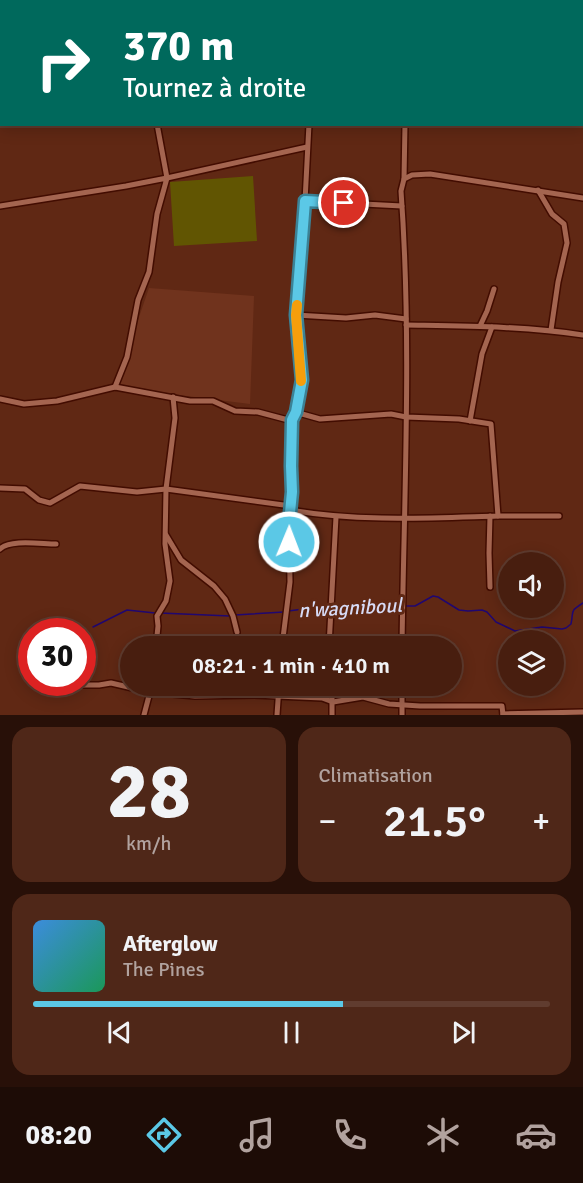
<!DOCTYPE html>
<html lang="fr">
<head>
<meta charset="utf-8">
<style>
	body { margin:0; font-family:Signika,sans-serif; background:#4f2718; color:#f1f3f6; height:100vh; display:flex; flex-direction:column; font-size:22px; white-space:nowrap }
	* { box-sizing:border-box; margin:0 }
	p { font-size:20px; color:#b1a29e }
	.icon { flex:none; width:33px; height:33px; fill:none; stroke:currentColor; stroke-width:2; stroke-linecap:round; stroke-linejoin:round }
	.map { position:relative; height:715px; overflow:hidden }
	.side { display:flex; flex-direction:column; gap:12px; padding:12px; background:#281008; flex:1 }
	.side>* { flex:none }
	.guide { position:absolute; left:0px; top:0px; width:584px; height:126px; box-shadow:0 3px 15px #0003,0 0 0 2px #603c2f; background:#00695c; color:#fff; overflow:hidden }
	.tools { position:absolute; left:498px; top:552px; display:grid; gap:12px }
	.tools a { display:grid; place-items:center; width:66px; height:66px; border-radius:50%; background:#481e0f; box-shadow:0 3px 15px #0003,0 0 0 2px #603c2f; font-size:30px }
	.speed { position:absolute; left:18px; top:618px; display:flex; gap:12px; font-size:30px; font-weight:700; text-align:center }
	.speed>* { display:grid; place-content:center; width:78px; height:78px; border-radius:50%; background:#481e0f; box-shadow:0 3px 15px #0003,0 0 0 2px #603c2f; line-height:1 }
	.speed .limit { border:9px solid #d22; background:#fff; color:#111 }
	.pin { position:absolute; display:grid; place-items:center; width:51px; height:51px; color:#fff; margin:-26px; border:3px solid #fff; border-radius:50%; box-shadow:0 2px 6px #0007 }
	.me { position:absolute; width:66px; margin:-33px; rotate:1deg; stroke-linejoin:round; filter:drop-shadow(0 0 4px #0008) }
	.turn { display:flex; align-items:center; gap:21px; height:126px; padding:0 24px; font-size:27px }
	.turn .icon { width:78px; height:78px; stroke-width:2.5 }
	.turn b { display:block; font-size:42px; line-height:51px }
	.big { font-size:45px; font-weight:600; line-height:1.1 }
	.side .widget { flex:1; display:flex; flex-direction:column; justify-content:center; gap:9px; min-width:0; padding:0 21px; border-radius:18px; background:#4f2718 }
	.side .dial { align-items:center; gap:0 }
	.dial b { font-size:78px; line-height:1 }
	.song { display:flex; align-items:center; gap:18px }
	.cover { width:72px; height:72px; border-radius:9px; background:linear-gradient(135deg,hsl(210 70% 55%),hsl(150 70% 35%)) }
	.played { height:6px; border-radius:3px; background:linear-gradient(90deg,#5bc8e6 60%,#603c2f 60%) }
	.keys { display:flex; justify-content:space-around; direction:ltr }
	.heat { display:flex; justify-content:space-between; align-items:center; font-size:33px; direction:ltr }
	.side .tiles { flex:1; display:grid; gap:12px; grid-template-columns:1fr 1fr }
	.widget:last-child { grid-column:span 2 }
	.trip { position:absolute; left:120px; top:636px; width:342px; height:60px; border-radius:30px; background:#481e0f; box-shadow:0 3px 15px #0003,0 0 0 2px #603c2f; font-weight:600; line-height:60px; text-align:center }
	.tabs { display:flex; height:96px; justify-content:space-around; align-items:center; background:#1d0c06; color:#b1a29e }
	.tabs .icon { width:42px; height:42px }
	.tabs .active { color:#5bc8e6 }
	.tabs b { font-size:27px; color:#f1f3f6 }
	.map>svg:first-child { display:block }
</style>
</head>
<body>
<div class="map">
<svg width="583" height="715" viewBox="0 0 583 715">
	<rect width="100%" height="100%" fill="#602814"/>
	<path fill="#70331d" d="M149,288l105,8 -4,108 -135,-17z"/>
	<path fill="#615502" d="M253,176l4,65 -83,5 -4,-64z"/>
	<g fill="none" stroke-linecap="round" stroke-linejoin="round">
		<g stroke="#200770" stroke-width="1.5">
			<path d="M333,606h67"/>
			<path d="M405,606h10l18,-10 5,1 21,13 9,1 14,-1 5,2 9,10 19,9 27,-4 20,2 4,-1 5,-4c3,-14 -2,-12 12,-21"/>
			<path d="M288,611l40,-5"/>
			<path d="M160,613l70,3"/>
			<path d="M235,615l49,-3"/>
			<path d="M93,627l34,-17 28,3"/>
		</g>
		<g stroke="#420c00" stroke-width="8">
			<g id="street">
				<path d="M208,0v2"/>
				<path d="M403,0v2"/>
				<path d="M321,2v-2"/>
				<path d="M339,2l2,-2"/>
				<path d="M157,124l10,54 140,-31"/>
				<path d="M404,179l1,-55"/>
				<path d="M538,190l14,24 12,10 3,19 -9,39 -7,48"/>
				<path d="M305,201l4,-77"/>
				<path d="M0,206l126,-20 41,-8 -10,36 -8,58 -11,28 -11,57 -12,30"/>
				<path d="M296,315l50,3 29,-3 31,4"/>
				<path d="M406,325c59,1 119,1 177,10"/>
				<path d="M480,326l7,-15 7,-22"/>
				<path d="M0,399l24,5 33,-3 58,-14 75,14h23l22,10 23,1 34,9"/>
				<path d="M470,421l12,-67 10,-27"/>
				<path d="M0,488l25,1 14,11 11,3 30,-17 57,6 29,-3 125,17"/>
				<path d="M290,510l2,-18 -1,-26 1,-45 3,-9 7,-32 -6,-65 9,-114 97,5"/>
				<path d="M498,516h61"/>
				<path d="M166,535l15,25 33,26 11,13 8,17 4,16"/>
				<path d="M0,549c10,-10 41,-5 56,-5"/>
				<path d="M490,587l-1,-34 1,-37"/>
				<path d="M156,646l2,-20 -1,-10 9,-15 4,-20 -5,-37 1,-55 9,-71 -2,-21"/>
				<path d="M282,646l8,-64 -1,-59 1,-13c69,12 138,8 208,6l-7,-92 -32,-5 -53,-2 -15,-3 -71,5 -25,-7"/>
				<path d="M329,646l7,-129"/>
				<path d="M402,646c2,-151 10,-303 -1,-455l3,-12 8,-4 18,-1 153,24"/>
				<path d="M80,685h19l12,-2 39,9 45,4 59,-1 68,3 11,4 30,-5 26,7 31,2h82l1,9"/>
				<path d="M332,686v29"/>
				<path d="M402,686v29"/>
				<path d="M503,714l80,-2"/>
				<path d="M144,715l6,-23v-6"/>
				<path d="M277,715l2,-29"/>
			</g>
		</g>
		<use href="#street" stroke="#a46550" stroke-width="5"/>
	</g>
	<g fill="none" stroke-linecap="round" stroke-linejoin="round">
		<g stroke="#3b8296" stroke-width="15">
			<path id="route" d="M289,542v-19l3,-31 -1,-26 1,-46 4,-8 6,-32 -6,-65 9,-114 39,2"/>
		</g>
		<use href="#route" stroke="#5bc8e6" stroke-width="10"/>
		<path stroke="#f59e0b" stroke-width="10" d="M297,305l-1,10 5,66"/>
	</g>
	<g text-anchor="middle" dominant-baseline="central" stroke-width="6" stroke-linejoin="round" paint-order="stroke">
		<g font-size="20" font-style="italic" fill="#d7dbf6" stroke="#602814">
			<text transform="translate(350 608) rotate(-3)">n'wagniboul</text>
		</g>
	</g>
</svg>
<div class="tools">
<a><svg class="icon" aria-label="sound" viewBox="0 0 24 24"><path d="M4 9h4l5-4v14l-5-4H4zM17 9q2 3 0 6"/></svg></a>
<a><svg class="icon" aria-label="layers" viewBox="0 0 24 24"><path d="M12 4l9 5-9 5-9-5zM3 14l9 5 9-5"/></svg></a>
</div>
<div class="speed"><div class="limit">30</div></div>
<div class="pin" style="left:344px;top:203px;background:#d93025"><svg class="icon" aria-label="arrive" viewBox="0 0 24 24"><path d="M6 21V4h12l-3 4 3 4H6"/></svg></div>
<svg class="me" style="left:289px;top:542px" viewBox="-20 -20 40 40"><circle r="17" fill="#5bc8e6" stroke="#fff" stroke-width="3"/><path d="M0-11L8 9 0 5-8 9z" fill="#fff"/></svg>
<div class="trip">08:21 · 1 min · 410 m</div>
<div class="guide">
<div class="turn"><svg class="icon" aria-label="right" viewBox="0 0 24 24"><path d="M7 20v-9h11M14 6l5 5-5 5"/></svg><div><b>370 m</b>Tournez à droite</div></div>
</div>
</div>
<section class="side">
<div class="tiles">
<div class="widget dial"><b>28</b><p>km/h</p></div>
<div class="widget"><p>Climatisation</p>
<div class="heat"><a>−</a><b class="big">21.5°</b><a>+</a></div>
</div>
<div class="widget">
<div class="song"><i class="cover"></i><div><b>Afterglow</b><p>The Pines</p></div></div>
<div class="played"></div>
<div class="keys"><svg class="icon" aria-label="previous" viewBox="0 0 24 24"><path d="M18 5L8 12l10 7zM5 5v14"/></svg><svg class="icon" aria-label="pause" viewBox="0 0 24 24"><path d="M8 5v14M16 5v14"/></svg><svg class="icon" aria-label="next" viewBox="0 0 24 24"><path d="M6 5l10 7-10 7zM19 5v14"/></svg></div>
</div>
</div>
</section>
<nav class="tabs">
<b>08:20</b>
<svg class="icon active" aria-label="directions" viewBox="0 0 24 24"><path d="M12 3l9 9-9 9-9-9zM9 14v-3h6M13 9l2 2-2 2"/></svg>
<svg class="icon" aria-label="music" viewBox="0 0 24 24"><path d="M9 18V5l10-2v13"/><circle cx="6" cy="18" r="3"/><circle cx="16" cy="16" r="3"/></svg>
<svg class="icon" aria-label="phone" viewBox="0 0 24 24"><path d="M5 4h4l2 5-3 2q2 4 5 5l2-3 5 2v4C11 20 4 13 5 4z"/></svg>
<svg class="icon" aria-label="climate" viewBox="0 0 24 24"><path d="M12 3v18M4 7l16 10M4 17L20 7"/></svg>
<svg class="icon" aria-label="car" viewBox="0 0 24 24"><path d="M5 17H2v-5l4-1 3-4h7l3 4 3 1v5h-3M9 17h6M6 11h13"/><circle cx="7" cy="17" r="2"/><circle cx="17" cy="17" r="2"/></svg>
</nav>
</body>
</html>
